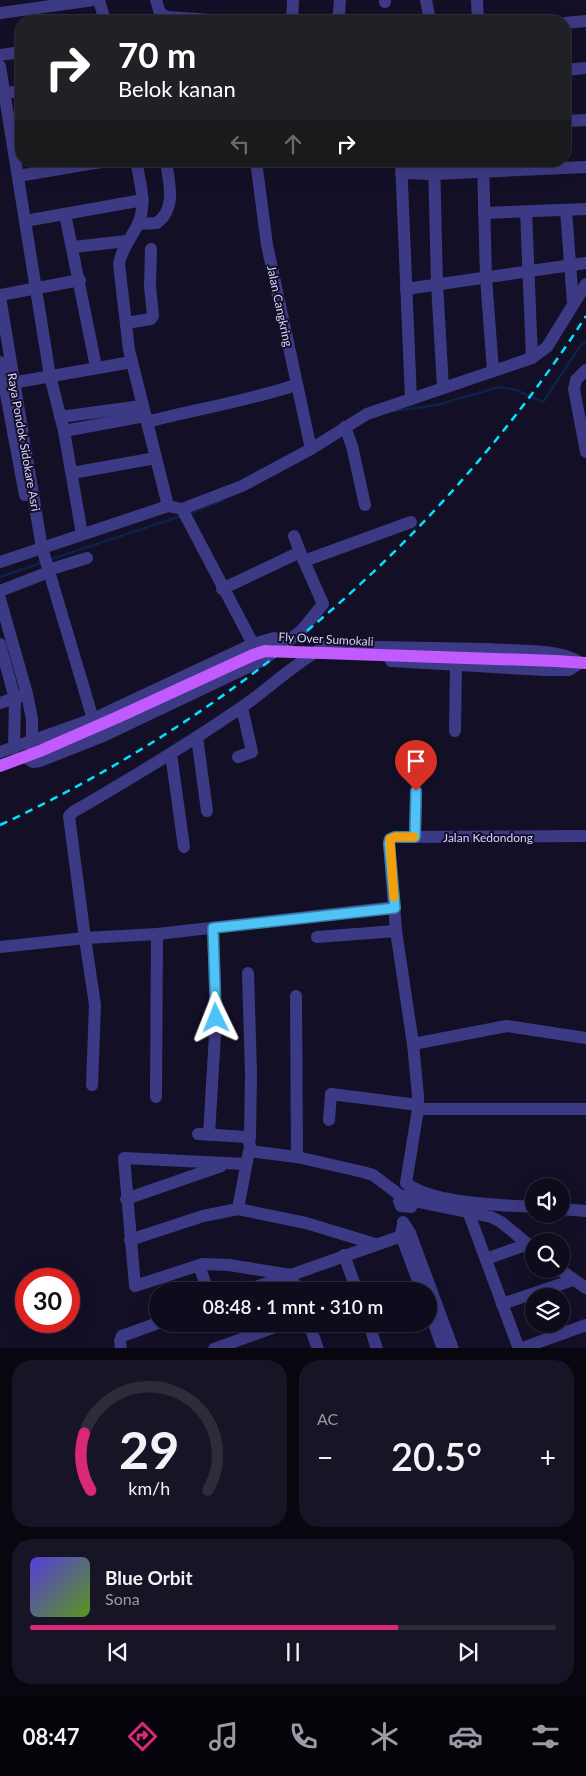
<!DOCTYPE html>
<html lang="id">
<head>
<meta charset="utf-8">
<style>
	body { margin:0; font-family:Lato,sans-serif; background:#171425; color:#f1f3f6; height:100vh; display:flex; flex-direction:column; font-size:19px; white-space:nowrap }
	* { box-sizing:border-box; margin:0 }
	p { font-size:16px; color:#9b9ba3 }
	.icon { flex:none; width:28px; height:28px; fill:none; stroke:currentColor; stroke-width:2; stroke-linecap:round; stroke-linejoin:round }
	.map { position:relative; height:1348px; overflow:hidden }
	.side { display:flex; flex-direction:column; gap:12px; padding:12px; background:#08060f; flex:1 }
	.side>* { flex:none }
	.top-card { position:absolute; left:15px; top:15px; width:556px; height:152px; border-radius:20px; box-shadow:0 5px 20px #0002,0 0 0 1px #2e2b3b; background:#202124; color:#fff; overflow:hidden }
	.controls { position:absolute; left:525px; top:1178px; display:grid; gap:10px }
	.controls a { display:grid; place-items:center; width:45px; height:45px; border-radius:50%; background:#0e0b1c; box-shadow:0 5px 20px #0002,0 0 0 1px #2e2b3b; font-size:25px }
	.speed { position:absolute; left:15px; top:1268px; display:flex; gap:10px; font-size:25px; font-weight:700; text-align:center }
	.speed>* { display:grid; place-content:center; width:65px; height:65px; border-radius:50%; background:#0e0b1c; box-shadow:0 5px 20px #0002,0 0 0 1px #2e2b3b; line-height:1 }
	.speed .limit { border:8px solid #d22; background:#fff; color:#111 }
	.pin { position:absolute; display:grid; place-items:center; width:42px; height:42px; color:#fff; margin:-51px -21px; border-radius:50% 50% 50% 0; rotate:-45deg; box-shadow:0 0 5px #0007 }
	.pin .icon { rotate:45deg }
	.me { position:absolute; width:55px; margin:-28px; rotate:358deg; stroke-linejoin:round; filter:drop-shadow(0 0 4px #0008) }
	.turn { display:flex; align-items:center; gap:18px; height:105px; padding:0 20px; font-size:22px }
	.turn .icon { width:65px; height:65px; stroke-width:2.5 }
	.turn b { display:block; font-size:35px; line-height:42px }
	.lanes { display:flex; align-items:center; height:48px; padding:0 20px; background:#0003; justify-content:center; gap:25px; direction:ltr }
	.lanes .off { opacity:.35 }
	.big { font-size:38px; font-weight:600; line-height:1.1 }
	.side .card { flex:1; display:flex; flex-direction:column; justify-content:center; gap:8px; min-width:0; padding:0 18px; border-radius:20px; background:#171425 }
	.side .dial { align-items:center; gap:0 }
	.dial svg { height:130px; overflow:visible; fill:none; stroke:#2e2b3b; stroke-width:7; stroke-linecap:round; text-anchor:middle }
	.dial text { fill:#f1f3f6; stroke:none }
	.song { display:flex; align-items:center; gap:15px }
	.cover { width:60px; height:60px; border-radius:8px; background:linear-gradient(135deg,hsl(250 70% 55%),hsl(90 70% 35%)) }
	.played { height:5px; border-radius:2px; background:linear-gradient(90deg,#db2777 70%,#2e2b3b 70%) }
	.keys { display:flex; justify-content:space-around; direction:ltr }
	.heat { display:flex; justify-content:space-between; align-items:center; font-size:28px; direction:ltr }
	.side .tiles { flex:1; display:grid; gap:12px; grid-template-columns:1fr 1fr }
	.card:last-child { grid-column:span 2 }
	.trip { position:absolute; left:149px; top:1282px; width:288px; height:50px; border-radius:25px; background:#0e0b1c; box-shadow:0 5px 20px #0002,0 0 0 1px #2e2b3b; font-weight:600; line-height:50px; text-align:center }
	.dock { display:flex; height:80px; justify-content:space-around; align-items:center; background:#06040b; color:#9b9ba3 }
	.dock .icon { width:35px; height:35px }
	.dock .active { color:#db2777 }
	.dock b { font-size:22px; color:#f1f3f6 }
	.map>svg:first-child { display:block }
</style>
</head>
<body>
<div class="map">
<svg width="586" height="1349" viewBox="0 0 586 1349">
	<rect width="100%" height="100%" fill="#130f26"/>
	<g fill="none" stroke-linecap="round" stroke-linejoin="round">
		<g stroke="#0c2248" stroke-width="2.5">
			<path d="M393,411l44,-6 62,-18 17,3 27,12 38,-57 5,-3"/>
			<path d="M189,514l34,-14"/>
			<path d="M49,560l132,-44"/>
			<path d="M0,577l41,-14"/>
		</g>
		<g stroke="#3d3a85" stroke-width="12">
			<path d="M99,0l6,21"/>
			<path d="M156,0l4,13 7,4 59,4"/>
			<path d="M385,0v2"/>
			<path d="M426,0l4,21"/>
			<path d="M477,0l1,21"/>
			<path d="M0,13l94,-13"/>
			<path d="M292,21l1,-21"/>
			<path d="M335,21l4,-7 1,-14"/>
			<path d="M565,23l21,-2"/>
			<path d="M0,55l21,-3"/>
			<path d="M0,66l50,310 14,55 18,103"/>
			<path d="M565,70l21,-2"/>
			<path d="M4,93l17,-2"/>
			<path d="M565,121l21,-1"/>
			<path d="M136,161c4,21 11,43 2,63 -7,15 -16,23 -19,40l10,86 39,156"/>
			<path d="M256,161l11,84 44,204"/>
			<path d="M401,161l10,238"/>
			<path d="M434,161l3,123 6,103"/>
			<path d="M483,161l3,117 7,93"/>
			<path d="M401,173l33,1 152,-7"/>
			<path d="M18,176l89,-15"/>
			<path d="M566,210l7,93"/>
			<path d="M526,212l6,146"/>
			<path d="M484,213l102,-4"/>
			<path d="M65,214l31,153"/>
			<path d="M25,221l118,-21"/>
			<path d="M138,224l19,-1c20,-15 12,-40 9,-62"/>
			<path d="M73,247l54,-6"/>
			<path d="M406,289l180,-26"/>
			<path d="M0,295l80,-15"/>
			<path d="M0,297l42,251 51,171"/>
			<path d="M126,323l25,-4 2,-3 -3,-30 1,-37"/>
			<path d="M0,362l25,133"/>
			<path d="M586,370l-10,10 -2,9 12,63"/>
			<path d="M6,384l126,-22"/>
			<path d="M60,417l82,-11"/>
			<path d="M147,422c50,-13 100,-21 149,-37"/>
			<path d="M345,427l7,19 13,59"/>
			<path d="M64,431l81,-15"/>
			<path d="M72,473l84,-15"/>
			<path d="M182,509l71,135"/>
			<path d="M294,536l6,16"/>
			<path d="M304,561l107,-39"/>
			<path d="M0,562l168,-56 14,3 60,-23 69,-37 56,-35 165,-56 15,-11 39,-63"/>
			<path d="M48,570l39,-12"/>
			<path d="M222,589l78,-37 23,52 -21,26 -15,12"/>
			<path d="M0,591l49,-19"/>
			<path d="M0,599l27,95 5,25v29"/>
			<path d="M0,644l15,55 -1,49"/>
			<path d="M391,661l153,9h25l11,-7c-17,-15 -70,-12 -94,-14"/>
			<path d="M0,703l21,-7"/>
			<path d="M455,731l1,-66"/>
			<path d="M197,737l10,74"/>
			<path d="M0,752l93,-33 160,-75 21,-6 13,4 -24,18 -162,77 -61,24 -7,1 -8,-5"/>
			<path d="M171,754l13,93"/>
			<path d="M238,757l14,-5 -10,-44"/>
			<path d="M415,837l1,-46"/>
			<path d="M395,907l-238,27 -72,4 -16,-122 4,-4c57,-33 112,-66 166,-103 30,-20 55,-46 87,-63l159,3 2,13 -6,4"/>
			<path d="M317,937l79,-6"/>
			<path d="M0,947l85,-9 10,67 -3,80"/>
			<path d="M248,973l3,100 -1,65"/>
			<path d="M296,996l1,161"/>
			<path d="M413,1044l94,-18 79,12"/>
			<path d="M156,1097l1,-163"/>
			<path d="M418,1109h168"/>
			<path d="M329,1120l2,-26 87,11"/>
			<path d="M198,1134l50,3 2,9"/>
			<path d="M209,1135l7,-117 -3,-90"/>
			<path d="M245,1164l-121,-6 11,128 68,-22 26,1 62,10 119,-42"/>
			<path d="M126,1199l95,-33"/>
			<path d="M414,1201l77,16 10,5 33,27"/>
			<path d="M534,1207c-34,-2 -101,-3 -128,-24l12,-74v-13l-5,-52 -17,-113 -7,-88 1,-4 5,-2 191,-1"/>
			<path d="M238,1209l68,14 69,21"/>
			<path d="M561,1209l25,2"/>
			<path d="M469,1214l50,135"/>
			<path d="M403,1222l7,11 43,116"/>
			<path d="M402,1228l-1,7 21,56"/>
			<path d="M130,1240l73,-24 35,-7 11,-58 48,6 66,15 10,3 28,21 9,-1 4,6 -3,6 -10,-1 -2,-5 2,-5"/>
			<path d="M344,1255l13,36"/>
			<path d="M486,1259l42,-15"/>
			<path d="M199,1265l9,26"/>
			<path d="M559,1269l27,19"/>
			<path d="M244,1291l47,-16 6,16"/>
			<path d="M502,1304l71,-24"/>
			<path d="M428,1307l15,42"/>
			<path d="M309,1324l9,25"/>
			<path d="M369,1324l8,25"/>
			<path d="M121,1349l-1,-8 2,-5 36,-13"/>
			<path d="M214,1349l69,-25"/>
			<path d="M520,1349l66,-24"/>
		</g>
		<g stroke="#c25bff" stroke-width="12">
			<path d="M556,661l30,2"/>
			<path d="M0,766l40,-15 78,-34"/>
		</g>
		<path stroke="#00e5ff" stroke-width="2.5" stroke-dasharray="8 6" stroke-linecap="butt" d="M0,825c240,-112 442,-286 586,-509"/>
		<path stroke="#c25bff" stroke-width="12" d="M118,717l135,-62 12,-4 291,10"/>
	</g>
	<g fill="none" stroke-linecap="round" stroke-linejoin="round">
		<g stroke="#337fa1" stroke-width="12">
			<path id="route" d="M216,1018l-3,-90 182,-20 -6,-65 1,-4 5,-2h20l1,-46"/>
		</g>
		<use href="#route" stroke="#4fc3f7" stroke-width="9"/>
		<path stroke="#f59e0b" stroke-width="9" d="M394,897l-4,-58 5,-2h19"/>
	</g>
	<g text-anchor="middle" dominant-baseline="central" stroke-width="4" stroke-linejoin="round" paint-order="stroke">
		<g font-size="12" fill="#d9d4ff" stroke="#130f26">
			<text transform="translate(280 306) rotate(78)">Jalan Cangkring</text>
			<text transform="translate(24 442) rotate(80)">Raya Pondok Sidokare Asri</text>
			<text transform="translate(326 639) rotate(3)">Fly Over Sumokali</text>
			<text x="488" y="837">Jalan Kedondong</text>
		</g>
	</g>
</svg>
<div class="controls">
<a><svg class="icon" aria-label="sound" viewBox="0 0 24 24"><path d="M4 9h4l5-4v14l-5-4H4zM17 9q2 3 0 6"/></svg></a>
<a><svg class="icon" aria-label="search" viewBox="0 0 24 24"><circle cx="10" cy="10" r="6"/><path d="M15 15l6 6"/></svg></a>
<a><svg class="icon" aria-label="layers" viewBox="0 0 24 24"><path d="M12 4l9 5-9 5-9-5zM3 14l9 5 9-5"/></svg></a>
</div>
<div class="speed"><div class="limit">30</div></div>
<div class="pin" style="left:416px;top:791px;background:#d93025"><svg class="icon" aria-label="arrive" viewBox="0 0 24 24"><path d="M6 21V4h12l-3 4 3 4H6"/></svg></div>
<svg class="me" style="left:216px;top:1018px" viewBox="-20 -20 40 40"><path d="M0-17L14 15 0 8-14 15z" fill="#4fc3f7" stroke="#fff" stroke-width="4"/></svg>
<div class="trip">08:48 · 1 mnt · 310 m</div>
<div class="top-card">
<div class="turn"><svg class="icon" aria-label="right" viewBox="0 0 24 24"><path d="M7 20v-9h11M14 6l5 5-5 5"/></svg><div><b>70 m</b>Belok kanan</div></div>
<div class="lanes"><svg class="icon off" aria-label="left" viewBox="0 0 24 24"><path d="M17 20v-9H6M10 6l-5 5 5 5"/></svg><svg class="icon off" aria-label="ahead" viewBox="0 0 24 24"><path d="M12 20V5M6 11l6-6 6 6"/></svg><svg class="icon" aria-label="right" viewBox="0 0 24 24"><path d="M7 20v-9h11M14 6l5 5-5 5"/></svg></div>
</div>
</div>
<section class="side">
<div class="tiles">
<div class="card dial"><svg viewBox="0 0 100 80">
<path d="M14 69A42 42 0 1 1 86 69"/>
<path d="M14 69A42 42 0 0 1 10 34" stroke="#db2777"/>
<text x="50" y="56" font-size="32" font-weight="700">29</text>
<text x="50" y="72" font-size="11">km/h</text>
</svg></div>
<div class="card"><p>AC</p>
<div class="heat"><a>−</a><b class="big">20.5°</b><a>+</a></div>
</div>
<div class="card">
<div class="song"><i class="cover"></i><div><b>Blue Orbit</b><p>Sona</p></div></div>
<div class="played"></div>
<div class="keys"><svg class="icon" aria-label="previous" viewBox="0 0 24 24"><path d="M18 5L8 12l10 7zM5 5v14"/></svg><svg class="icon" aria-label="pause" viewBox="0 0 24 24"><path d="M8 5v14M16 5v14"/></svg><svg class="icon" aria-label="next" viewBox="0 0 24 24"><path d="M6 5l10 7-10 7zM19 5v14"/></svg></div>
</div>
</div>
</section>
<nav class="dock">
<b>08:47</b>
<svg class="icon active" aria-label="directions" viewBox="0 0 24 24"><path d="M12 3l9 9-9 9-9-9zM9 14v-3h6M13 9l2 2-2 2"/></svg>
<svg class="icon" aria-label="music" viewBox="0 0 24 24"><path d="M9 18V5l10-2v13"/><circle cx="6" cy="18" r="3"/><circle cx="16" cy="16" r="3"/></svg>
<svg class="icon" aria-label="phone" viewBox="0 0 24 24"><path d="M5 4h4l2 5-3 2q2 4 5 5l2-3 5 2v4C11 20 4 13 5 4z"/></svg>
<svg class="icon" aria-label="climate" viewBox="0 0 24 24"><path d="M12 3v18M4 7l16 10M4 17L20 7"/></svg>
<svg class="icon" aria-label="car" viewBox="0 0 24 24"><path d="M5 17H2v-5l4-1 3-4h7l3 4 3 1v5h-3M9 17h6M6 11h13"/><circle cx="7" cy="17" r="2"/><circle cx="17" cy="17" r="2"/></svg>
<svg class="icon" aria-label="filters" viewBox="0 0 24 24"><path d="M4 7h16M4 17h16"/><circle cx="9" cy="7" r="2"/><circle cx="15" cy="17" r="2"/></svg>
</nav>
</body>
</html>
